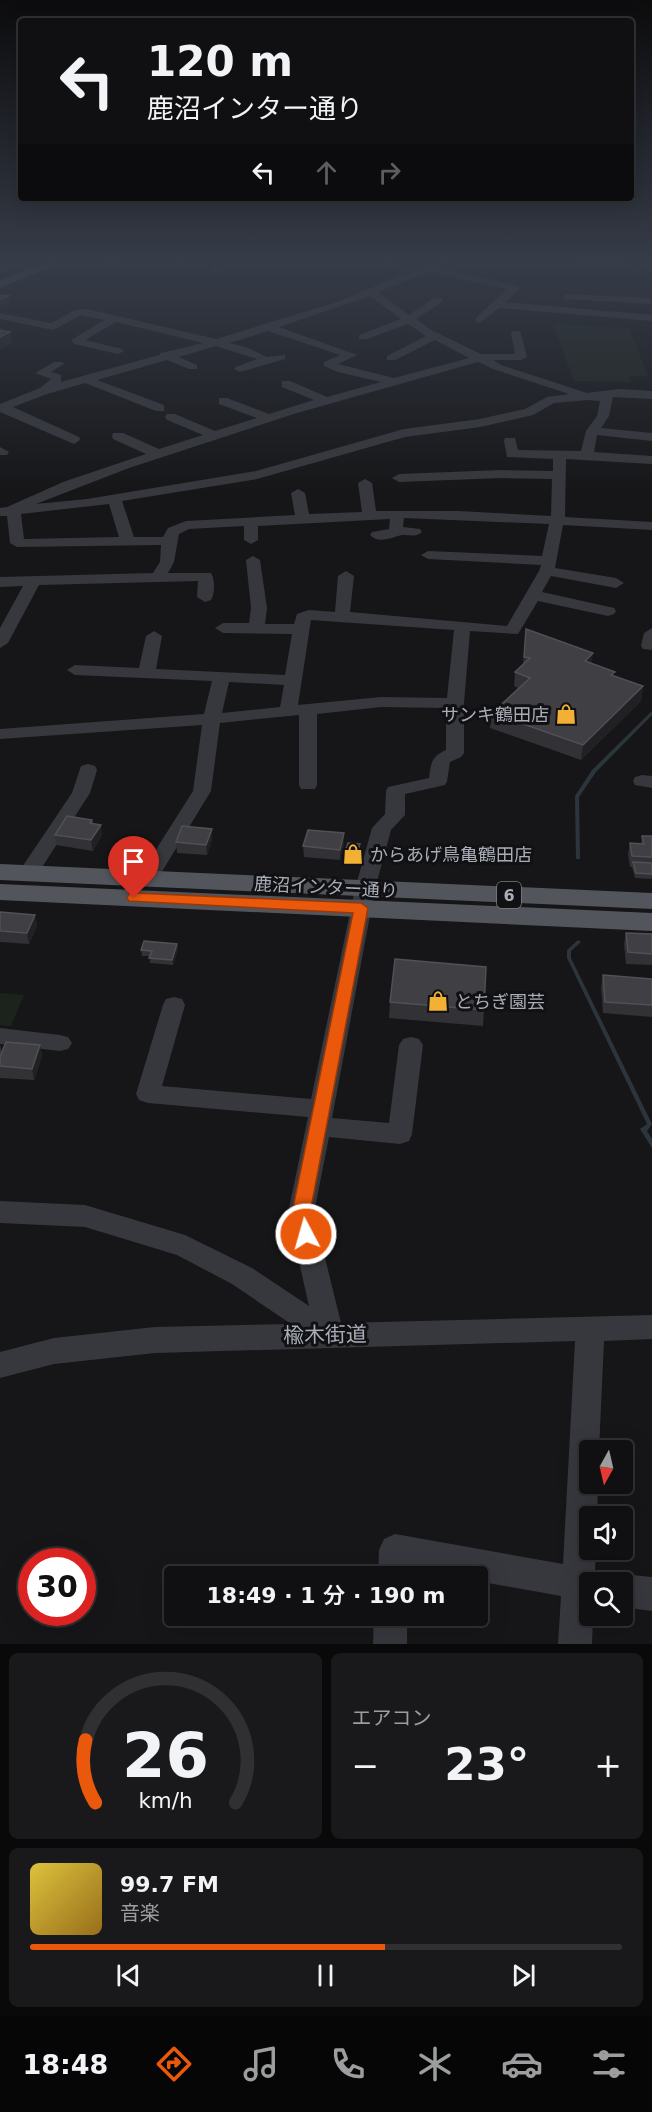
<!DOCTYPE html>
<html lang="ja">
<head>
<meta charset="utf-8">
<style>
	body { margin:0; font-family:"DejaVu Sans","Noto Sans JP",sans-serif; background:#19191b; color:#f1f3f6; height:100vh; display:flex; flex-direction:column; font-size:22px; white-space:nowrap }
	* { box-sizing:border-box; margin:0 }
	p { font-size:20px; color:#9c9d9f }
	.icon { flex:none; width:33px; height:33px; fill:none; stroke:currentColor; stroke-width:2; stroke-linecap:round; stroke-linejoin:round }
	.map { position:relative; height:1644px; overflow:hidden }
	.details { display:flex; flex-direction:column; gap:9px; padding:9px; background:#09090a; flex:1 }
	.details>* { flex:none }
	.banner { position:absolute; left:18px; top:18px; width:616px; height:183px; border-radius:6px; box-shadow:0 6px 24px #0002,0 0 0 2px #303032; background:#101012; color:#f1f3f6; overflow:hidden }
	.needle { width:39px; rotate:188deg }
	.controls { position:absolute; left:579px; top:1440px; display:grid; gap:12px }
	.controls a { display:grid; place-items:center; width:54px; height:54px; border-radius:6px; background:#101012; box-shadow:0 6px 24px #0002,0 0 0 2px #303032; font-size:30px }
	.speed { position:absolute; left:18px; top:1548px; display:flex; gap:12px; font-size:30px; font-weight:700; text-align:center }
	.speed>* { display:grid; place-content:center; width:78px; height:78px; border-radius:50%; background:#101012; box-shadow:0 6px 24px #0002,0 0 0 2px #303032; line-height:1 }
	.speed .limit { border:9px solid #d22; background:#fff; color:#111 }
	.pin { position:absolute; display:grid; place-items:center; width:51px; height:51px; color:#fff; margin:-62px -26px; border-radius:50% 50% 50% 0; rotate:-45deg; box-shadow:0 0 6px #0007 }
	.pin .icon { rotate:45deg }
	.me { position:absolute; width:66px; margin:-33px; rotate:354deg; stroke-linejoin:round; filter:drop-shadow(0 0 4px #0008) }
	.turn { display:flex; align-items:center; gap:21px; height:126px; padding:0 30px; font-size:27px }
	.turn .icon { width:78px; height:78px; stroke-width:2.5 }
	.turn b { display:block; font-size:42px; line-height:51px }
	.lanes { display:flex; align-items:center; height:57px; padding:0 30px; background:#0003; justify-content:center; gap:30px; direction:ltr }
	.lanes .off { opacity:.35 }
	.big { font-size:45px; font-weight:600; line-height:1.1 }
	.details .card { flex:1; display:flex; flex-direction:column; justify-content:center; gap:9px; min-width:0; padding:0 21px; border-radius:9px; background:#19191b }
	.details .dial { align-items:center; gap:0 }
	.dial svg { height:156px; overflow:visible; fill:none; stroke:#303032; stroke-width:7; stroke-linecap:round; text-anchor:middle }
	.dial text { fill:#f1f3f6; stroke:none }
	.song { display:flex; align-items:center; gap:18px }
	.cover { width:72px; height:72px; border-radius:9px; background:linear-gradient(135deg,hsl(50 70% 55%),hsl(40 70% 35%)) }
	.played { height:6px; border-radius:3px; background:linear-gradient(90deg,#ea580c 60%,#303032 60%) }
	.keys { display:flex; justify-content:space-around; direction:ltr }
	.heat { display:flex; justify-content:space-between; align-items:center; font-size:33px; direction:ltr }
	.details .tiles { flex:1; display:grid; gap:9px; grid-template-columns:1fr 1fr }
	.card:last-child { grid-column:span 2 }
	.trip { position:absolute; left:164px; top:1566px; width:324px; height:60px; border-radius:6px; background:#101012; box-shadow:0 6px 24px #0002,0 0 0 2px #303032; font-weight:600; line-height:60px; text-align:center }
	.tabs { display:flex; height:96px; justify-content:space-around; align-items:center; background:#060607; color:#9c9d9f }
	.tabs .icon { width:42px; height:42px }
	.tabs .current { color:#ea580c }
	.tabs b { font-size:27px; color:#f1f3f6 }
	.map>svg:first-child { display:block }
</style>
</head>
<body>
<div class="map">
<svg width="652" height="1644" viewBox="0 0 652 1644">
	<rect width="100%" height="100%" fill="#161618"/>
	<g fill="#1c231d">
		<path d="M553,324l76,4 19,48h-18l1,6 -57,-1z"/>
		<path d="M0,993l24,2 -13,31 -11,-1z"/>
	</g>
	<g fill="#2c353c">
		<path d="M652,711v4l-56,57 -17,25 1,62h-4l-1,-63 17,-26z"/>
		<path d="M578,940l3,2 -10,9v7l81,166 -5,7 5,8v9l-12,-19 7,-5 -80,-166v-8z"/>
	</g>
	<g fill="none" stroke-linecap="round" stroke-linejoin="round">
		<g fill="#37383d" fill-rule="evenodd">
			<path d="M55,263l-1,4 -3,1 -51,3v-6z"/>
			<path d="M100,263h18l1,2 -5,3z"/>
			<path d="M173,263h11l-5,3z"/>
			<path d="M219,263h11l-10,9h-6l-2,-2z"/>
			<path d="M379,263h16l23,6 22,-6h16l-15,6 78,17v4l-14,12 147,13v6l-153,-13 -19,15 -4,-1v-4l31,-29 -78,-17 -51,20 31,23 25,-17h8v4l-26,17 13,10 52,25h34l-4,-21 1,-2h8l7,26 -6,3h-28l8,5 86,28 32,-4 33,2v8l-39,-2 -4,19 -8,12 51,5v8l-55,-6 -3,17 58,4v8l-86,-5 -1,58 87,5v8l-89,-5 -8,43 61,10 8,5 -8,5 -65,-12 -9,16 72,16 2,3 -2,3 -6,2 -70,-15 -20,33 -48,-3 -6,72v50l-3,4 -11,5 -3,19 -2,4 -40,9v21l-14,15 -16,59 -43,229 57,5 10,-78 4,-6 8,-2 8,2 4,6 -11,89 -3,7 -9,3 -71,-7 -15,76 27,110 311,-8v24l-48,2 -5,109h-9v34h8l-1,32h-7v34h6l-1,21 7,2 3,9h-15v34h3l-1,28h-34l3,-48 -84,-15v-5h-24l-42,-7 -1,7h-32l1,-26 5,-11 11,-5 168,30 12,-223 -420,12 -101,11 -54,14v-26l54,-14 101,-11 136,-3 -59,-40 -55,-29 -92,-28 -85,-4v-22l85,4 100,30 67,33 57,38 -21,-93 20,-96 -160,-14 -9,-3 -3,-6 27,-89 3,-6 8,-2 8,2 3,6 -23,81 149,13 44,-210 17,-61 13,-14 1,-23 2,-4 41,-9c2,-15 2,-21 17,-28v-42l-65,-1 -64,7v71l-2,4h-14l-2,-4v-70l-79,8 -9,68 -56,92 -7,1 -7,-1 -3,-5 55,-87 9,-66 -202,14v-10l204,-15 8,-33 -137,-6 -8,-5 8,-5 64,3 7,-32 8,-5 8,5 -6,33 129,6 7,-41 -69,-1 -8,-5 8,-5h26l2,-15 -5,-48 7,-4 7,4 7,48 -2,16h29l3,-10 12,-4 26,2 3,-36 8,-5 8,5 -4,36 157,14 32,-55 2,-6 -113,-6 -7,-4 7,-4 114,5 7,-32 -145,-6 -1,9 17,2 2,3c-7,7 -15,1 -24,4 -9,3 -20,7 -28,-1l2,-3 17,-3 1,-10 -132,7v14l-7,4 -7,-4v-14l-55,3 -10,5 -5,28 -6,11h43c4,6 4,21 0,27l-6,2 -8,-5 1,-16 -159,4 -31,58 -8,5v-20l23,-42 -23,1v-10l153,-4 7,-11 1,-17 -144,2 -7,-4 -3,-27h-7v-8l7,-1 56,-25 83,-28 -33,-15 -1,-3 1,-3h10l36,16 44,-14 -36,-15 -2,-3 2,-3h8l40,17 42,-13 -38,-14v-6h8l42,16 45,-14 -32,-13v-6h8l37,16 54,-15 -43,-10 -14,-6v-4l16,-7 -72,-24 -39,12 17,4 21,10 18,-2v4l-45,13 -6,-3 2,-2 21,-8 -41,-13 -37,11 18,8v4h-8l-22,-9 -70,20 67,25v6h-8l-71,-28 -38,11 -34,13 66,30 1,3 -6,4 -74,-32v-8l40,-16 11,-9 -16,-6 19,-11h8l2,2 -13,8 10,3v7l98,-27 2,-2 42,-10 -87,-21 -31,18 37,9 2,2 -6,3 -44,-10 -3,-4 34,-20 -24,-5 -28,15 -53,-11v-6l51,10 24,-13 12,-1 129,30 124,-38 68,-29zM370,296l31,23 -42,16v4h8l41,-15 18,12 -39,20v4h8l40,-20 34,18 -75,20 -56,-14 19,-9 -78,-28zM478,362l15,7 76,25 -22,3 -22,12 -45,10 -76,10 -148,42 -169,28 -51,5 93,-36 168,-55zM588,400l12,1 -3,15 -11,15 -5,20 -63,-1 -3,-12h-10l-1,3 3,16 46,2v12l-52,-1 -102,4 -7,4 7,4 102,-4 51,1 -1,37 -93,-5h-82l-4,-28 -7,-4 -7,4 4,29 -53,2 -4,-21 -7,-4 -7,4 4,22 -109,6 -18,7 -5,9h-29l-12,-36 135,-22 148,-42 75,-10 53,-12 21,-12zM109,504l10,33 -95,2 -3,-25zM311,620l143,10 -7,68 -66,-1 -83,8zM229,682l55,3 -4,22 -58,6z"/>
			<path d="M575,263c16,0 55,-4 67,5l-5,3 -57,-5z"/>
			<path d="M568,294l83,4 1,6 -88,-5v-4z"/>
			<path d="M0,447l9,5 -2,3h-7z"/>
			<path d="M652,628v22l-9,-1 -2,-3 3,-13z"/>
			<path d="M88,764l7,2 2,4 -7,23 -55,85 -7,1 -7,-1 -3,-5 54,-80 9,-27z"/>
			<path d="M642,775l10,1v12l-17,-3 -2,-4 2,-4z"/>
			<path d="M0,1028l60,7 8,2 4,6 -4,6 -8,2 -60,-7z"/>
			<path d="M622,1574l30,3v34l-30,-4v-25h-13l1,-4z"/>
			<path d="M374,1616h33v28h-34z"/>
		</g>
		<g fill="#53555c" fill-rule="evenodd">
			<path d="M44,263h17l-61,25v-8z"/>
			<path d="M0,864l652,29v16l-652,-29z"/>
			<path d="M0,884l652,29v18l-652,-31z"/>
		</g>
	</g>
	<g fill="#323236">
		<path d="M526,629l88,47 29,10 -2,15 -60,59 -91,-32 2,-15 26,-25 -4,-2 1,-14 8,-7z"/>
		<path d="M92,820l1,3 9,12 -9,16 -37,-6 -1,-10z"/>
		<path d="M344,833v11l-4,16 -36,-3 -1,-11z"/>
		<path d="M642,836h10v43l-17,-1 -3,-11h-2l-2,-13 2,-11 11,1z"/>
		<path d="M212,840l-5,15 -30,-2 -1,-11z"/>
		<path d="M360,850l-3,9 -12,-1v-6z"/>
		<path d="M0,912l35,3 2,11 -8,18 -29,-2z"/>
		<path d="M626,933l26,1v31l-26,-1 -2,-20z"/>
		<path d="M177,944l1,5 -5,16 -23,-2v-7h-8l-1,-6z"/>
		<path d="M603,975l49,4v38l-49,-4 -2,-26z"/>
		<path d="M390,1002l94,8 -1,16 -94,-8z"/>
		<path d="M0,1044l2,9 38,-8 2,11 -8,24 -34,-2z"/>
	</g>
	<g fill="#212124">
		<path d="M9,269v3l-9,4v-3z"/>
		<path d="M9,296v8l-9,4v-8z"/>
		<path d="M10,332l2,11 -12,6v-12z"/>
		<path d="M593,653l-2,14 -6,-6z"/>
		<path d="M643,686l-2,15 -60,59 2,-15z"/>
		<path d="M101,825l1,10 -9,16 -2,-11z"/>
		<path d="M212,829v11l-5,15 -1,-10z"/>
		<path d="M344,833v11l-4,16v-10z"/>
		<path d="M35,915l2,11 -8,18 -2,-11z"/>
		<path d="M177,944l1,5 -5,16 -1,-5z"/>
		<path d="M40,1045l2,11 -8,24 -2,-11z"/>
	</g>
	<g fill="#3f3f44" stroke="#4f5156" stroke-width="1.5">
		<path d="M0,268l9,1 -9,4z"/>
		<path d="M0,295l9,1 -9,4z"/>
		<path d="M0,330l10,2 -10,5z"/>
		<path d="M526,629l67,24 -8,8 30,11 -4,3 32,11 -60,59 -91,-32 38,-35 -15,-6 15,-14 -6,-1z"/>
		<path d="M67,816l25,4 -2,3 11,2 -10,15 -36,-5z"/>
		<path d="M182,826l30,3 -6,16 -30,-3z"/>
		<path d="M308,830l36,3 -4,17 -37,-4z"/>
		<path d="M642,836h10v21l-20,-1 -2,-13 14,1z"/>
		<path d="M348,843l12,1 -3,10 -12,-2z"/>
		<path d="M633,862l19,1v11l-16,-1z"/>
		<path d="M0,912l35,3 -8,18 -27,-2z"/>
		<path d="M626,933l26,1v20l-24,-2z"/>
		<path d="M144,941l33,3 -5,16 -23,-2 3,-7 -11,-1z"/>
		<path d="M395,959l91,8 -2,43 -94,-8z"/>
		<path d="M603,975l49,4v26l-47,-3z"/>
		<path d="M6,1042l34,3 -8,24 -32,-3v-9z"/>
	</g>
	<linearGradient id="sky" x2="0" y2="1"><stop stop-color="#0c0c0d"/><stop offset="0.53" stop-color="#363c48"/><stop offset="1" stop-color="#363c48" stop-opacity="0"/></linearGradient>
	<rect width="652" height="493" fill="url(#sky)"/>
	<path fill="#ea580c" stroke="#983908" stroke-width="1.5" d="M134,893l227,10 7,5 -58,305 5,21 -3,5 -6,2 -7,-2 -7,-26 61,-300 -224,-12 -2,-3 2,-4z"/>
	<defs>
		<g id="shop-bare" transform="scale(1.62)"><path d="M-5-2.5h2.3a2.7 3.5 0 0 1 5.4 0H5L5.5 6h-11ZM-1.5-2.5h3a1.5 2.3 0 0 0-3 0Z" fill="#f2b134" stroke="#111113" stroke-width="2.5" paint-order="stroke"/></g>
	</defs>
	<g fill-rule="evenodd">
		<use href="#shop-bare" x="566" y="714"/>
		<use href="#shop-bare" x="353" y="854"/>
		<use href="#shop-bare" x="438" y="1001"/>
	</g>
	<g text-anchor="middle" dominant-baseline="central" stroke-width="6" stroke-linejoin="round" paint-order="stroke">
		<rect fill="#111113" stroke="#7b7e86" stroke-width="1.5" x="497" y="882" width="24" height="26" rx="4.5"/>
		<g font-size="16" font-weight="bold" fill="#a8adb8">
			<text x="509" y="895">6</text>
		</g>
		<g font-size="18" fill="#a8adb8" stroke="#111113" text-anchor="start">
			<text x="549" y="714" text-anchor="end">サンキ鶴田店</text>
			<text x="370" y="854">からあげ鳥亀鶴田店</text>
			<text x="455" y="1001">とちぎ園芸</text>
		</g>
		<g font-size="18" fill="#a8adb8" stroke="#111113">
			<text transform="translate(326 887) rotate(3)">鹿沼インター通り</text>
		</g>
		<g font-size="21" fill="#a8adb8" stroke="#111113">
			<text transform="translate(325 1335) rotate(-1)">楡木街道</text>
		</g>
	</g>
</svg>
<div class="controls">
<a><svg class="needle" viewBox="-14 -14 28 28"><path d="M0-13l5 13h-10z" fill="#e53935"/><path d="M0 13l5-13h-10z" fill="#9c9d9f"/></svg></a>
<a><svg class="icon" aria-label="sound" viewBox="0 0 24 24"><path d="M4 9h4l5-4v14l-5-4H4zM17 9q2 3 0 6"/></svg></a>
<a><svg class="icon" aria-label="search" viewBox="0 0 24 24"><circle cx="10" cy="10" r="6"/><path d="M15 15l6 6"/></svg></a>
</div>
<div class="speed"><div class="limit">30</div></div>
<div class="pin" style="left:134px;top:898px;background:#d93025"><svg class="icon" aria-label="arrive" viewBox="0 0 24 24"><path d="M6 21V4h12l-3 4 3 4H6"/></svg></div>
<svg class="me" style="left:306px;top:1234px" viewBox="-20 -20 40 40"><circle r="17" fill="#ea580c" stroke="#fff" stroke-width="3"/><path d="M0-11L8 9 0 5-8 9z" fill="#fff"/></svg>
<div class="trip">18:49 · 1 分 · 190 m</div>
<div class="banner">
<div class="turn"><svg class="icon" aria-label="left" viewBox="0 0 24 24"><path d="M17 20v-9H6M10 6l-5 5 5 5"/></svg><div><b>120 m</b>鹿沼インター通り</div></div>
<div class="lanes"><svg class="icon" aria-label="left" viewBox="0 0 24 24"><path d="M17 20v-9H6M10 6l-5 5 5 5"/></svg><svg class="icon off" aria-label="ahead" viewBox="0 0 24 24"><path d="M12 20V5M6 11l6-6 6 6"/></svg><svg class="icon off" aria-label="right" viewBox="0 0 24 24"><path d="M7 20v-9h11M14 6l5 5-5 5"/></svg></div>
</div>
</div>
<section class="details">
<div class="tiles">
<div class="card dial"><svg viewBox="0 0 100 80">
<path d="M14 69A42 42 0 1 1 86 69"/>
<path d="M14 69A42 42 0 0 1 9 37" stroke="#ea580c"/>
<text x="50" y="56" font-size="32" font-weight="700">26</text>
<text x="50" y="72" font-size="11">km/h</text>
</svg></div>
<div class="card"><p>エアコン</p>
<div class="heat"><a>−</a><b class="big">23°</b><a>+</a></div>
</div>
<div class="card">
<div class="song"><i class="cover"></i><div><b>99.7 FM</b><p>音楽</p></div></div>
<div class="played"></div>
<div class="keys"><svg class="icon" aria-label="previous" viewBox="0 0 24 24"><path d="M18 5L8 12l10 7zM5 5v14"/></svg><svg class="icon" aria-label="pause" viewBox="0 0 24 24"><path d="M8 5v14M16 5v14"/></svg><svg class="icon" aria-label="next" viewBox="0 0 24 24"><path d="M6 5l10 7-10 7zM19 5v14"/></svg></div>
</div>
</div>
</section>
<nav class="tabs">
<b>18:48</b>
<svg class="icon current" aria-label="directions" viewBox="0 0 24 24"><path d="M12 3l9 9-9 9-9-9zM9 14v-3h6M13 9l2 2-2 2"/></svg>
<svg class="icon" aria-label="music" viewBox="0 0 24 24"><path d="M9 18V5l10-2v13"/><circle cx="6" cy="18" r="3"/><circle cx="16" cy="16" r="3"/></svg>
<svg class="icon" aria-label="phone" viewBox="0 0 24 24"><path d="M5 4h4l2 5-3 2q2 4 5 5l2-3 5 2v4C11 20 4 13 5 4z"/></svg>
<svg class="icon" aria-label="climate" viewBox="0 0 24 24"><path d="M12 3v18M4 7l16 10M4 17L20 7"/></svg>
<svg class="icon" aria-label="car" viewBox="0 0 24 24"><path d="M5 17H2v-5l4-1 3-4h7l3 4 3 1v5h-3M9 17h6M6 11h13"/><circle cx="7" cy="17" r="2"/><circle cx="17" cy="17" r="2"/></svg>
<svg class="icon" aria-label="filters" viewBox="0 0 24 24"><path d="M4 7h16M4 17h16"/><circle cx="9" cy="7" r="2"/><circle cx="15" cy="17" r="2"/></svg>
</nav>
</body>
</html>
